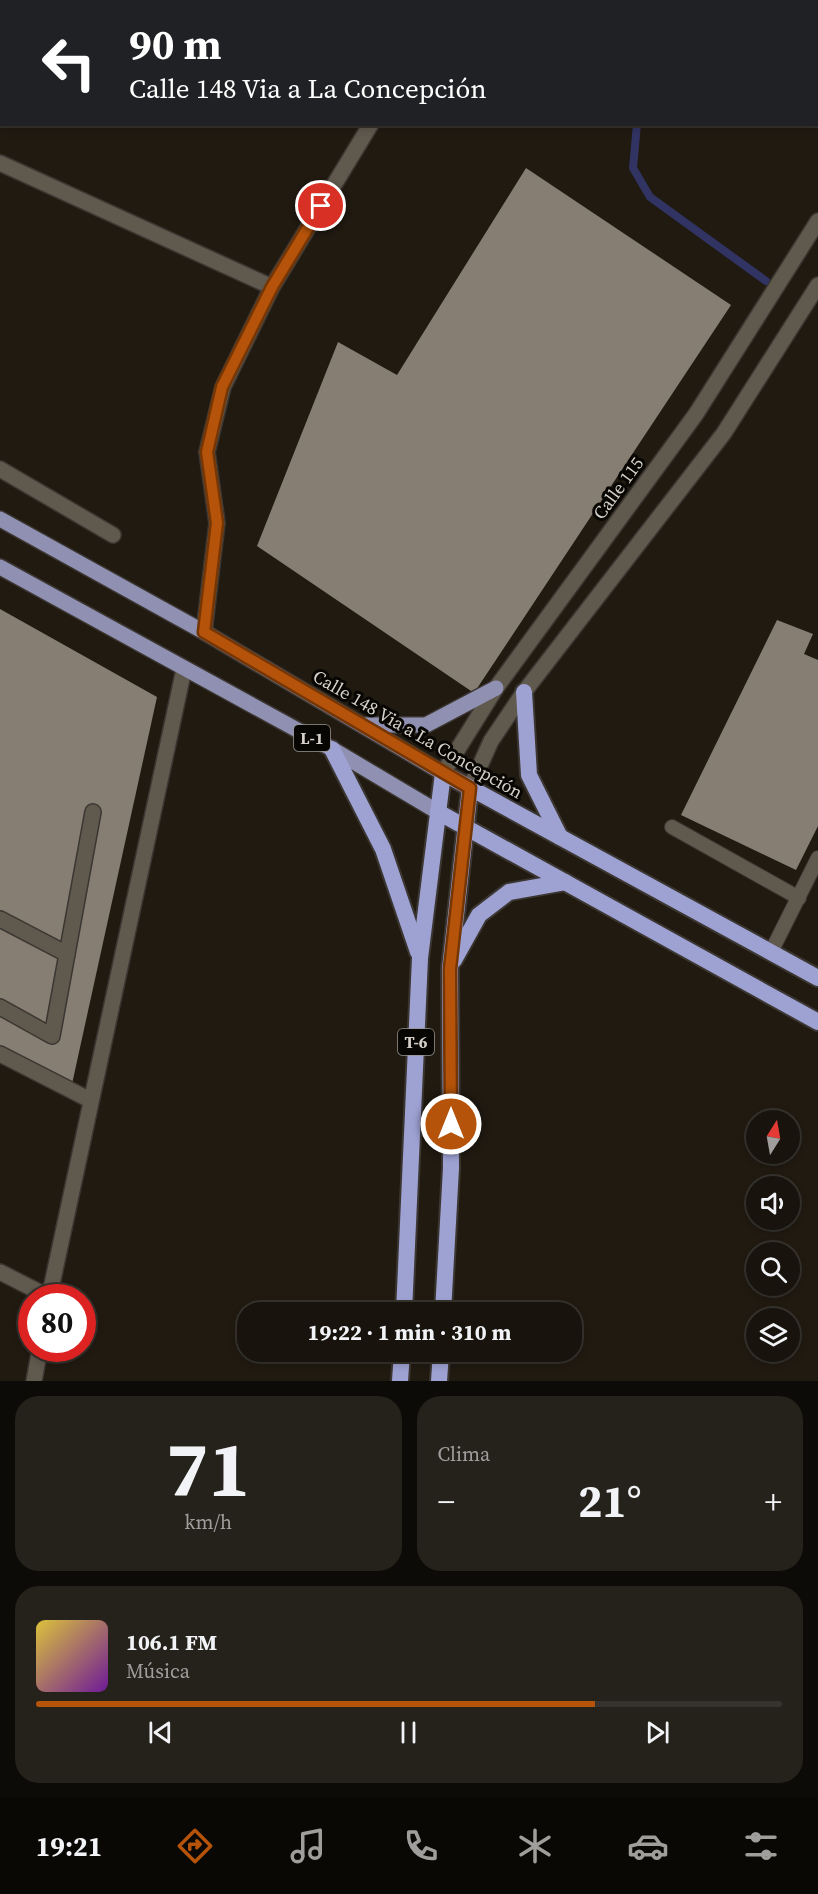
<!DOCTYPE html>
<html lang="es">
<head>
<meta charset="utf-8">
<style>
	body { margin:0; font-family:"Source Serif 4",serif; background:#25211b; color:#f1f3f6; height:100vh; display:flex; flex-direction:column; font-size:22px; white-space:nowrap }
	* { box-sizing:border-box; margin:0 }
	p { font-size:20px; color:#9f9e9d }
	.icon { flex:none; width:33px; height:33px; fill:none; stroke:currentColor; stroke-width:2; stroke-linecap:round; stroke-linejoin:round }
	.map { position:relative; height:1381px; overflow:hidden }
	.details { display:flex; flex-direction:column; gap:15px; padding:15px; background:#0d0b07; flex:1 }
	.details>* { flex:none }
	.banner { position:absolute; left:0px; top:0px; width:819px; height:126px; box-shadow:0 3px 9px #0003,0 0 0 2px #36332e; background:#202124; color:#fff; overflow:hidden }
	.needle { width:39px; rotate:11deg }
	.tools { position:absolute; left:746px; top:1110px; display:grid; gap:12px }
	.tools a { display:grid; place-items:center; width:54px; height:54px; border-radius:50%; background:#18140d; box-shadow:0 3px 9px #0003,0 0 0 2px #36332e; font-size:30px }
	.speed { position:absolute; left:18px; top:1284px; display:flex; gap:12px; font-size:30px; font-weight:700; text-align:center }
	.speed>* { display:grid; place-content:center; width:78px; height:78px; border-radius:50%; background:#18140d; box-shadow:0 3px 9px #0003,0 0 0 2px #36332e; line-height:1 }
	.speed .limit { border:9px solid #d22; background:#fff; color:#111 }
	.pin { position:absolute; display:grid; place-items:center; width:51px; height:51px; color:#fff; margin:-26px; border:3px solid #fff; border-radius:50%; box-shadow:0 2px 6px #0007 }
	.me { position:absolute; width:66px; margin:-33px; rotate:0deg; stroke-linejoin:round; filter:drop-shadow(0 0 4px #0008) }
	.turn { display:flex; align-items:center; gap:21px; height:126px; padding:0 30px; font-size:27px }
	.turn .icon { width:78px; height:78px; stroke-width:2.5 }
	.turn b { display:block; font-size:42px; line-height:51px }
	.big { font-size:45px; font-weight:700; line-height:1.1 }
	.details .tile { flex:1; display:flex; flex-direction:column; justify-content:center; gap:9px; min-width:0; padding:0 21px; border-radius:24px; background:#25211b }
	.details .dial { align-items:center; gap:0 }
	.dial b { font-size:78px; line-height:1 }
	.song { display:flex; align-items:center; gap:18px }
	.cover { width:72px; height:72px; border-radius:9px; background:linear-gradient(135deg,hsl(50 70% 55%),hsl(280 70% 35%)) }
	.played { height:6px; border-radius:3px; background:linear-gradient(90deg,#b45309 75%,#36332e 75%) }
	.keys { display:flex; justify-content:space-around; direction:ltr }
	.heat { display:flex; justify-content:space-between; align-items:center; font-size:33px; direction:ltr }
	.details .tiles { flex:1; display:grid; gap:15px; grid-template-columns:1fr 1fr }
	.tile:last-child { grid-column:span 2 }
	.trip { position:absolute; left:237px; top:1302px; width:345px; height:60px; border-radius:24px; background:#18140d; box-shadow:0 3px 9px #0003,0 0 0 2px #36332e; font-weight:700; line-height:60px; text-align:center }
	.menu { display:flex; height:96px; justify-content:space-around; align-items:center; background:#0a0805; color:#9f9e9d }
	.menu .icon { width:42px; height:42px }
	.menu .selected { color:#b45309 }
	.menu b { font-size:27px; color:#f1f3f6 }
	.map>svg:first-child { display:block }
</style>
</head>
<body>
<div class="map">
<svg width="818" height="1381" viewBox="0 0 818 1381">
	<rect width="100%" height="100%" fill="#201a11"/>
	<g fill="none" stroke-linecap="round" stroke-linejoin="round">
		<g stroke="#313463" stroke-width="8">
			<path d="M646,2v-2"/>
			<path d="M637,124l-4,44 17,29 116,84"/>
		</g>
	</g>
	<g fill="#867e73">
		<path d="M526,168l205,137 -257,388 -217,-147 81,-204 59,33z"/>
		<path d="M0,609l157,88 -85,387 -72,-38z"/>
		<path d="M777,620l36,14 -9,20 14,6v166l-22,44 -115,-55z"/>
	</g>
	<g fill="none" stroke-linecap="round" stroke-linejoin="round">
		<g stroke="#3b3631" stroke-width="16">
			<g id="service">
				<path d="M672,827l127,71"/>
				<path d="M771,952l47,-94"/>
			</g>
		</g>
		<g stroke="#3b3631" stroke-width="18">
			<g id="minor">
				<path d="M224,0l3,2"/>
				<path d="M450,2l1,-2"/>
				<path d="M0,163l272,124"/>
				<path d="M0,469l113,66"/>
				<path d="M204,632l13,-109 -10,-71 16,-65 49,-100 99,-163"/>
				<path d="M0,919l67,35"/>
				<path d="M0,1007l52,29 41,-224"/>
				<path d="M0,1054l90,46"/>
				<path d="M0,1272l49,25"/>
				<path d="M49,1298l135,-629"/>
				<path d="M34,1381l6,-33"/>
			</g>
		</g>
		<g stroke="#3b3631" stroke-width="18">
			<g id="tertiary">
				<path d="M443,773l53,-85 200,-274 122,-193"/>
				<path d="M470,788l21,-47 33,-49 200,-259 94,-148"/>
			</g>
		</g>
		<g stroke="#3b3631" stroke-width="18">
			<g id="primary">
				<path d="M0,519l204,113 239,141"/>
				<path d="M0,567l332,182 106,63"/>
				<path d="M365,725h61l70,-37"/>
			</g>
		</g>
		<g stroke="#3b3631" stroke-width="20">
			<g id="trunk">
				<path d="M524,692l5,83 31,62"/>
				<path d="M332,749l51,100 35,103"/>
				<path d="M438,812l380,210"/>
				<path d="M454,960l25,-45 30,-23 56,-10"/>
				<path d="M404,1312l16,-354 23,-185 375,205"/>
				<path d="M443,1312l8,-144 -1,-199 20,-181"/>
				<path d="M400,1381l2,-29"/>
				<path d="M439,1381l2,-29"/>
			</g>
		</g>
		<use href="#service" stroke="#60594e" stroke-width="14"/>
		<use href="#minor" stroke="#60594e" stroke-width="15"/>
		<use href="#tertiary" stroke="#60594e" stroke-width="15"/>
		<use href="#primary" stroke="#8f90b2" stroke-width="15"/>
		<use href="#trunk" stroke="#9ea2d3" stroke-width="16"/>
	</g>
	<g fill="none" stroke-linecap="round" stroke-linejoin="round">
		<g stroke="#753606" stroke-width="15">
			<path id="route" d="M321,206l-49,81 -50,100 -15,65 10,71 -13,109 266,156 -20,181 1,155"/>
		</g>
		<use href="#route" stroke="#b45309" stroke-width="10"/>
	</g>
	<g text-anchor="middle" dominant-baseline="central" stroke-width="6" stroke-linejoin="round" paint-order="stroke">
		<g fill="#080603" stroke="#98948e" stroke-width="1.5">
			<rect x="294" y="725" width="36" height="26" rx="4.5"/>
			<rect x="398" y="1029" width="36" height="26" rx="4.5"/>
		</g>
		<g font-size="16" font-weight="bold" fill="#d5d1ca">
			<text x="312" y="738">L-1</text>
			<text x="416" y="1042">T-6</text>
		</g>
		<g font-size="18" fill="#d5d1ca" stroke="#080603">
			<text transform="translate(618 488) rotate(-54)">Calle 115</text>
			<text transform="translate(418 734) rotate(30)">Calle 148 Via a La Concepción</text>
		</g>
	</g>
</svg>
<div class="tools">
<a><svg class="needle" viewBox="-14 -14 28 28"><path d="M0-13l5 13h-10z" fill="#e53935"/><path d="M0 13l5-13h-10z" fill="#9f9e9d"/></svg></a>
<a><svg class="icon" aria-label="sound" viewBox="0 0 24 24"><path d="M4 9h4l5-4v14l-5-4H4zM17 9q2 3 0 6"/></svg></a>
<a><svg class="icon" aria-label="search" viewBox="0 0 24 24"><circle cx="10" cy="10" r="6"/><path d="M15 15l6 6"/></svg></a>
<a><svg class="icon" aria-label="layers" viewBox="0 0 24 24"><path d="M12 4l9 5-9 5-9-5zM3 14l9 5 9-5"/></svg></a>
</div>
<div class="speed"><div class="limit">80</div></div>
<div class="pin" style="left:321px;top:206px;background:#d93025"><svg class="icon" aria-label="arrive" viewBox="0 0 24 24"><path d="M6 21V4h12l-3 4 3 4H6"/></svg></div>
<svg class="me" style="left:451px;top:1124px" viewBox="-20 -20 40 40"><circle r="17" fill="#b45309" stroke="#fff" stroke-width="3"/><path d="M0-11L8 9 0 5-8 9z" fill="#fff"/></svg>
<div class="trip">19:22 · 1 min · 310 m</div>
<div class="banner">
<div class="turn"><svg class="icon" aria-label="left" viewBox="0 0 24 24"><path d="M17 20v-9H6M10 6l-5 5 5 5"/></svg><div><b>90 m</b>Calle 148 Via a La Concepción</div></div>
</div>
</div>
<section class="details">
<div class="tiles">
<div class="tile dial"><b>71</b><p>km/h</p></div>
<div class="tile"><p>Clima</p>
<div class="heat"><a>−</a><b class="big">21°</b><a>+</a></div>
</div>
<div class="tile">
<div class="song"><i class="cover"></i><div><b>106.1 FM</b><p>Música</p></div></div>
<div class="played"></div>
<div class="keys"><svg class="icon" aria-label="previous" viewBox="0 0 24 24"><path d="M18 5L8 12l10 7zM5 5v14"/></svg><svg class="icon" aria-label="pause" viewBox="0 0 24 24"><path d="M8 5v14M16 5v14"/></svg><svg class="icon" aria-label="next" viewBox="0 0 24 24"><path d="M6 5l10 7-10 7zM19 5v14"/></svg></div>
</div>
</div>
</section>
<nav class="menu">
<b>19:21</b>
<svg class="icon selected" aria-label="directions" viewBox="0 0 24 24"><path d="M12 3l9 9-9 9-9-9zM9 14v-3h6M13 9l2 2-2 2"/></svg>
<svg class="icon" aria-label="music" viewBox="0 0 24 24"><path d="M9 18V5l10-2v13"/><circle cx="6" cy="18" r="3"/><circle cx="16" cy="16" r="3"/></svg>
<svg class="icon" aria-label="phone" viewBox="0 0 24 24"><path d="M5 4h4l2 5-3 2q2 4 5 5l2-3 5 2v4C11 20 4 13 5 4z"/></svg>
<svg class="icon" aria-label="climate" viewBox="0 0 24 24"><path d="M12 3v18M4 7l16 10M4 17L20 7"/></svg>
<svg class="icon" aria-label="car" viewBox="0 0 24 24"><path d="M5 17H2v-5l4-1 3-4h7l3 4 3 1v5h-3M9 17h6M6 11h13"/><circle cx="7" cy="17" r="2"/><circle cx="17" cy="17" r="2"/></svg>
<svg class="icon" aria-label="filters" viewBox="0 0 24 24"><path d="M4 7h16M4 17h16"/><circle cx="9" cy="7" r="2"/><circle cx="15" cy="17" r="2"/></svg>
</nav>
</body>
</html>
